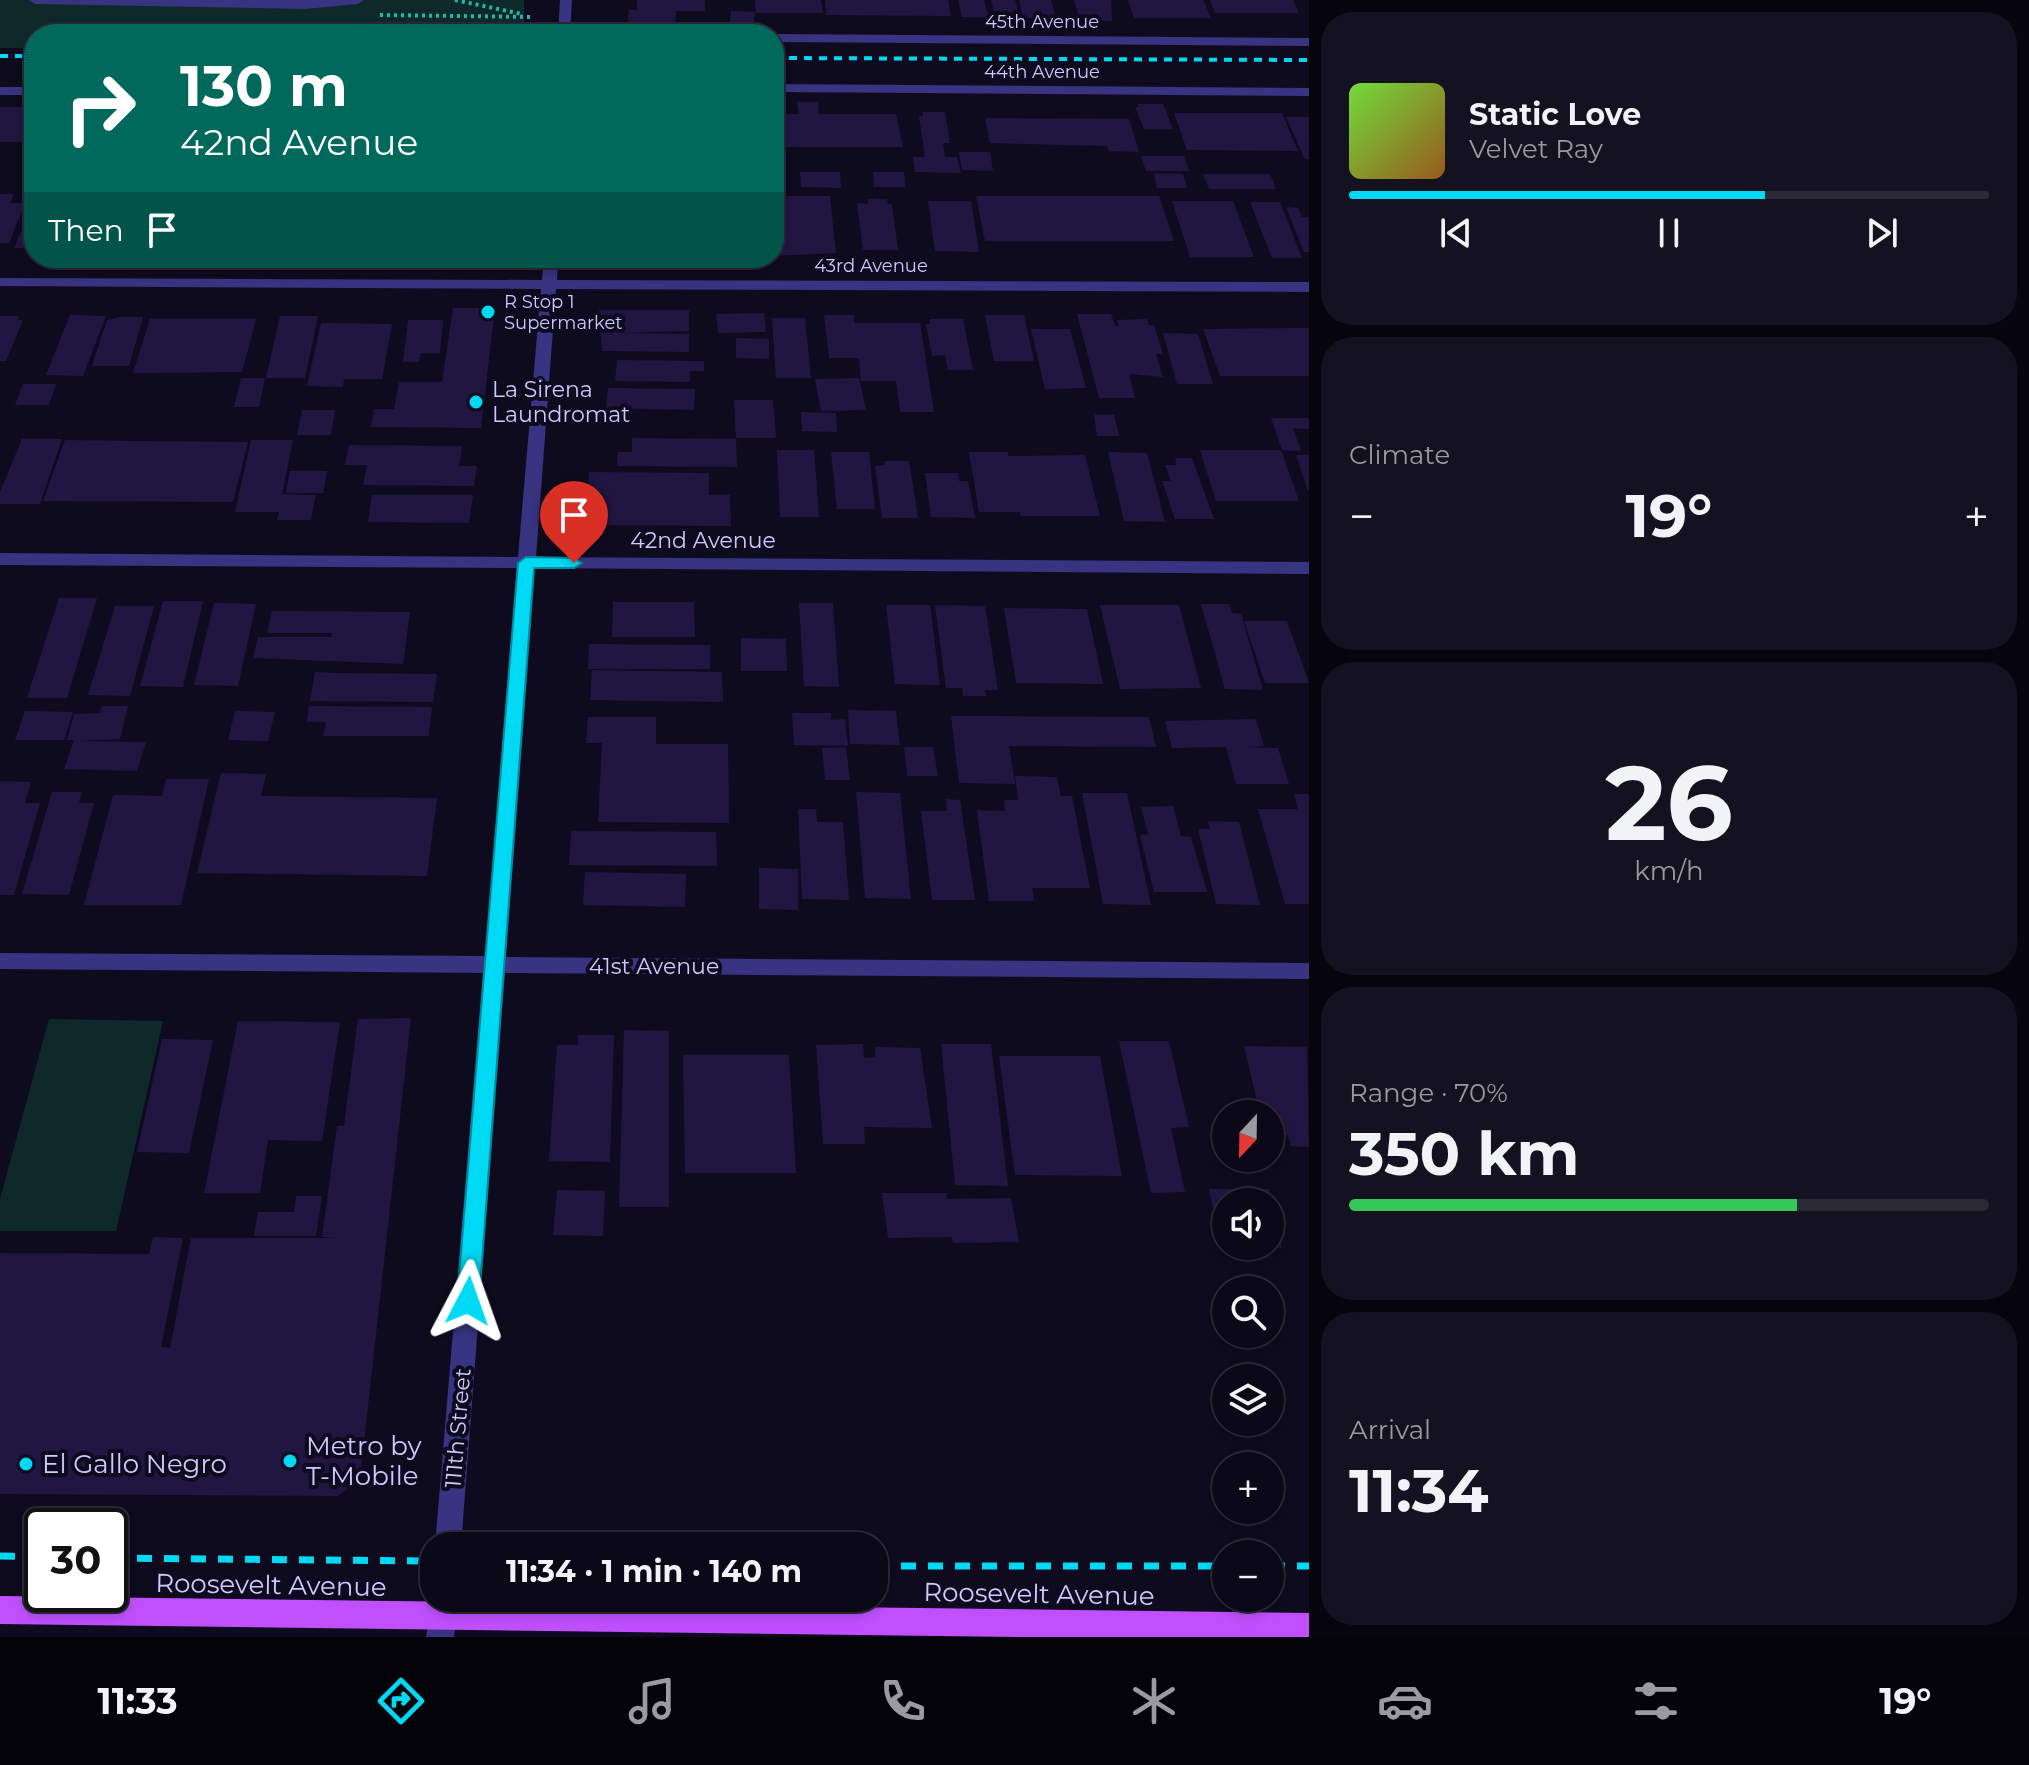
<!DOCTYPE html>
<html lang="en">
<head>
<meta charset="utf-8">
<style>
	body { margin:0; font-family:Montserrat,sans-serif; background:#141120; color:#f1f3f6; height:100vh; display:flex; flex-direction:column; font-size:30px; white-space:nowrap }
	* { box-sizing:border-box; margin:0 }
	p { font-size:26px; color:#9a9aa1 }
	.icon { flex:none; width:44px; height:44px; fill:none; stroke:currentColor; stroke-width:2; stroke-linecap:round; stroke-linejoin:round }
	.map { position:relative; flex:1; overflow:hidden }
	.sheet { display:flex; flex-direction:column; gap:12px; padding:12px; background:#06040d; width:720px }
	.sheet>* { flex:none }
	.hud { position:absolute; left:24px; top:24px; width:760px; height:244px; border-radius:32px; box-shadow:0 4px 12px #0003,0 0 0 2px #2b2936; background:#00695c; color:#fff; overflow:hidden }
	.needle { width:52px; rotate:202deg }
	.tools { position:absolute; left:1212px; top:1100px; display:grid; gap:16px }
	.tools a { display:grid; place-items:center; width:72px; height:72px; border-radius:50%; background:#0b0817; box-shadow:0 4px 12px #0003,0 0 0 2px #2b2936; font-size:40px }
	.speed { position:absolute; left:24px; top:1508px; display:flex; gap:16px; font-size:40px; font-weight:700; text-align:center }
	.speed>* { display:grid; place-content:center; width:104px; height:104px; border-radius:50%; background:#0b0817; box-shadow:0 4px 12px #0003,0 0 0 2px #2b2936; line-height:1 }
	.speed .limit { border:4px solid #111; border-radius:12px; background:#fff; color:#111 }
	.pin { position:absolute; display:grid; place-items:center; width:68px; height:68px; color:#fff; margin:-82px -34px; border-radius:50% 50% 50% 0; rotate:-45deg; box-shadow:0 0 8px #0007 }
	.pin .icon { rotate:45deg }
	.me { position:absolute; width:88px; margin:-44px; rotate:4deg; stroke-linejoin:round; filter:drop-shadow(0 0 6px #0008) }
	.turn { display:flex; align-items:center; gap:28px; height:168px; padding:0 24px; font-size:36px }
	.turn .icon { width:104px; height:104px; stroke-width:2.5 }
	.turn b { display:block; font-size:56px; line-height:68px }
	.then { display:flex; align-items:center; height:76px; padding:0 24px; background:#0003; gap:16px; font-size:30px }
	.big { font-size:60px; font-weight:700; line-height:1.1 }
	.sheet .tile { flex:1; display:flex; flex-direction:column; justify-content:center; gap:12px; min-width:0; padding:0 28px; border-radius:32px; background:#141120 }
	.sheet .dial { align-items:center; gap:0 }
	.dial b { font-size:104px; line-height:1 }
	.song { display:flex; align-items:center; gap:24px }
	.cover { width:96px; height:96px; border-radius:12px; background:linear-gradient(135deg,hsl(100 70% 55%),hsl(30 70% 35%)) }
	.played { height:8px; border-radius:4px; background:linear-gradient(90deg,#00d9f4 65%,#2b2936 65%) }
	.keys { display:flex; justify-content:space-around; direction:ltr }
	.heat { display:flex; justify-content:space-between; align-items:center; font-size:44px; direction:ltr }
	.charge { height:12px; border-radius:6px; background:linear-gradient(90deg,#34c759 70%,#2b2936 0) }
	.trip { position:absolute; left:420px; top:1532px; width:468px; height:80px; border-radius:32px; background:#0b0817; box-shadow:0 4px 12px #0003,0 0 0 2px #2b2936; font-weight:700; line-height:80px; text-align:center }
	.tabs { display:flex; height:128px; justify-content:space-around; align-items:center; background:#040309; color:#9a9aa1 }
	.tabs .icon { width:56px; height:56px }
	.tabs .selected { color:#00d9f4 }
	.tabs b { font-size:36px; color:#f1f3f6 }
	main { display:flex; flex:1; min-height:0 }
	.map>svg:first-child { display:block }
</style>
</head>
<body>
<main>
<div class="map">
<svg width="1309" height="1637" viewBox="0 0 1309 1637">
	<rect width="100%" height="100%" fill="#0f0b1f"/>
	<g fill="#0e2929">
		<path d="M0,0h524v34h-490v14h-34z"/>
		<path d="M49,1019l114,2 -47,210h-116v-32z"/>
	</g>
	<g fill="#201641">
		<path d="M637,0h68v11h-29l-1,14h-48l2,-15h8z"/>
		<path d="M755,0h66l2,13h-67z"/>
		<path d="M825,0h123l3,16 -125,-1z"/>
		<path d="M958,0h26l5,17h-27z"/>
		<path d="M991,0h24l5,19h-24z"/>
		<path d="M1019,0h32l5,18h-33z"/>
		<path d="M1074,0h37l1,21 -32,-1z"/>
		<path d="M1128,0h75l8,18h-77z"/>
		<path d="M1210,0h83l6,13h-84z"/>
		<path d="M731,11l24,1 -1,11 -24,-1z"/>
		<path d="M797,102h21l1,12h77l7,33h-129v-33h25z"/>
		<path d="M1137,104h26l10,25h-29l-9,-22h4z"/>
		<rect x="0" y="107" width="34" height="35"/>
		<path d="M923,112h22l5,31h-7l2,14h12l4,16 -46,-1 -2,-15h12l-6,-41h4z"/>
		<path d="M1174,113h108l16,38 -111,-1z"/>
		<path d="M1286,117h23v42h-4z"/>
		<path d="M985,118l144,1 10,33 -30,-1 -2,-5 -117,-3z"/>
		<path d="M959,152h31l3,19 -31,-1z"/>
		<path d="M1141,156h43l5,15h-43z"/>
		<path d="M800,172h40l1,16 -40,-1z"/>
		<path d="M873,172h31l1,15h-31z"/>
		<path d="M1154,173l29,1 4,14h-30z"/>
		<path d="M1203,174h67l6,15h-67z"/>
		<path d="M0,194h14l-4,9h15l-16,40h-9z"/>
		<path d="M774,196h56l6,57 -62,3z"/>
		<path d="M976,196h183l15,45h-189z"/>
		<path d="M868,199h19l1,5h4l6,46h-35l-6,-47 11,1z"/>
		<path d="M928,201h43l8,51 -44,-1z"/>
		<path d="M1172,201h61l21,56h-64z"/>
		<path d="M1250,202h30l22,56h-30z"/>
		<path d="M1286,207l12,1 4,9h7v35h-5z"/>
		<path d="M30,211h4v37h-20z"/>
		<path d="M453,308h42l-14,120 -110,-1 3,-18h20l5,-27h43z"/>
		<path d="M599,310h90v21l-71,2 71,1v18l-87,-1z"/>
		<path d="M764,313l2,19 -48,1 -2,-19z"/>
		<path d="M1077,314h34l4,12h4l-2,-6 30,-1 2,6h5l9,29h-7l7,23 -34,-3 6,24h-36z"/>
		<path d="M70,315l36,1 -23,60 -37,-1z"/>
		<path d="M824,315h30v8h66l14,89h-34l-4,-31h-35l-2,-23h-30z"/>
		<path d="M985,315h39l10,46h-40z"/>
		<path d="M0,316h19l-2,4h6l-17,41h-6z"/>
		<path d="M280,316h38l-13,62h-39z"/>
		<path d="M119,317h24l-14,49h-37l15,-46z"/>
		<path d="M772,318h33l6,60h-35z"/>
		<path d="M150,319h106l-14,53 -109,1z"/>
		<path d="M930,319h33l10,51h-25l-3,-15 -13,1 -6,-32h4z"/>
		<path d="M408,320h35l-3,33h-19l-2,9h-16z"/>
		<path d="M321,323l71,1 -10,55h-38l-1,8 -36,-1z"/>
		<path d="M1304,328h5v48h-89l-17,-47z"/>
		<path d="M1031,329h39l16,59 -41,1z"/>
		<path d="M1163,333l35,1 15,50h-36z"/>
		<path d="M736,338l33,1v20l-33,-1z"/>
		<path d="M617,360l87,1v10h-14v11l-75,-1z"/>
		<path d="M241,378h24l-6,29h-25z"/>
		<path d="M859,378l7,32 -45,1 -6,-32z"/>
		<path d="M23,384h33l-7,21h-34z"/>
		<path d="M608,388l87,1 -1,21 -88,-2z"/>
		<path d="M734,400h39l3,38h-40z"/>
		<path d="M302,410h33l-4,25h-34z"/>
		<path d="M801,412l35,1 1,19 -35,-1z"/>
		<path d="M1094,415h20l5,21h-22z"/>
		<path d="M1271,418h38v11l-16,-1 8,23 -19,-1z"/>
		<path d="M632,438l104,1 1,28 -120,-1 1,-14h14z"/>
		<path d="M22,439h40l-22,65h-40v-12z"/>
		<path d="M65,440l73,1 110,1 -15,60 -190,-1z"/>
		<path d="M251,440h42l-11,54 34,1 -5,25h-34l2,-8h-44z"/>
		<path d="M349,445l113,1 -3,20h18l-3,20 -111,-1 4,-20h-22z"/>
		<path d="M777,450h37l5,67h-39z"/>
		<path d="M1200,450h81l18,51h-83z"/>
		<path d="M831,452h38l6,57h-38z"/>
		<path d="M969,452h39v4l77,-1 15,61h-79l-1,-4h-41z"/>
		<path d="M1108,452l39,1 18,69 -41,-1z"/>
		<path d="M1296,455h13v36h-1z"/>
		<path d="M1175,458h17l22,61h-39l-13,-38h9l-6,-16h12z"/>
		<path d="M885,461h24l9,57h-36l-7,-52 10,-1z"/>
		<path d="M290,471h37l-4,22h-37z"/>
		<path d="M589,472l120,1v22h21l1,31 -144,-1z"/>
		<path d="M925,473h33l1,8h9l7,37 -44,-1z"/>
		<path d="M372,495h101l-4,28 -101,-1z"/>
		<path d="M59,598h38l-30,100h-40z"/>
		<path d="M163,601h40l-20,86 -43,-1z"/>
		<path d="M613,602h81l1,35h-83z"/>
		<path d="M214,603l42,1 -18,82 -44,-1z"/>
		<path d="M799,603h34l6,84 -35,-1z"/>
		<path d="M1201,604h28l3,9 9,1 22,76 -38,-1z"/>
		<path d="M886,605h44l10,80 -45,-1z"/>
		<path d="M935,605l50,1 13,84h-13l1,6h-23l-1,-8h-16z"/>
		<path d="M1100,605h79l22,83 -81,1z"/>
		<path d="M115,606h39l-24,90 -42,-1z"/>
		<path d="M1004,608l83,1 16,75 -87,-1z"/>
		<path d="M272,611l138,1 -7,52 -150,-6 5,-21h73l1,-4h-65z"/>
		<path d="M1244,621h43l22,62h-44z"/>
		<path d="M741,638l45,1 1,32h-46z"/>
		<path d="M589,644l121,1v24h-122z"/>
		<path d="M592,670l130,2 1,30 -133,-2z"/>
		<path d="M315,672l22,1 100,1 -4,28 -123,-1z"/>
		<path d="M102,706h26l-8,33 -42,2 68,1 -9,29 -73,-2 10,-29h-7l7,-26 26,-1z"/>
		<path d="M309,706l123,1 -3,29h-106l3,-14h-19z"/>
		<path d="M848,710l48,1 4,34 -50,-1z"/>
		<path d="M25,711l48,1 -9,28h-49z"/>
		<path d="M235,711l40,1 -7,29 -40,-1z"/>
		<path d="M792,713h39v7l14,-1 3,27 -54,-1z"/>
		<path d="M951,716l198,1 7,30 -147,-1 6,38 -56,-1z"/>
		<path d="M588,717h68v27h72l1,79 -131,-1 4,-79h-16z"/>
		<path d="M1256,719l8,27 -20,1 34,1 11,36h-53l-10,-37 -54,1 -7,-27z"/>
		<path d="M846,747l4,33h-25l-3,-32z"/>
		<path d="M904,747h29l5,29h-31z"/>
		<path d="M221,773l45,1 -5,22 176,2 -10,78 -230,-3z"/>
		<path d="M1015,776l42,1 4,19h11l18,92h-58l2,13h-45l-12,-91 28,1 -1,-11h14z"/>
		<path d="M166,779h43l-28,126h-97l29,-110 49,1z"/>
		<path d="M0,781l31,1 -6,21h15l-26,92h-14z"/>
		<path d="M52,792h30l-3,11h15l-25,92 -47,-1z"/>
		<path d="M856,792l44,1 11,106 -46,-1z"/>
		<path d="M1082,793h45l24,112 -48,-1z"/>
		<path d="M1294,794h15v110h-24l-27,-95h40z"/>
		<path d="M946,799l14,1 15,100h-43l-11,-89h26z"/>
		<path d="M1173,806l8,30 10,1 16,55h-53l-14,-57 8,-1 -7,-27z"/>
		<path d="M798,809h18l1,13h26l6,78 -47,-1z"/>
		<path d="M1208,821l31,1 21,83 -44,-1 -18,-75h12z"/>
		<path d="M571,831l145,1 1,34 -148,-1z"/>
		<path d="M759,868l39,1v41l-39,-1z"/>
		<path d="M585,872l101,2 -1,33 -102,-2z"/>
		<path d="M411,1018l-51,461 -22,17 -338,-2v-241l149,1 4,-17 30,1 -22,109 9,1 21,-110h148l-17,-1 15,-111h7l14,-107z"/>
		<path d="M238,1021l102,1 -18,119 -54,-1 -8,53h-56z"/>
		<path d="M624,1030l45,1v176h-50z"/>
		<path d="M578,1035h36l-4,127 -61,-1 8,-116h21z"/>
		<path d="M162,1039l51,1 -24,113 -52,-1z"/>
		<path d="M1119,1041h50l20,86 -18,1 14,64 -34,1z"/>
		<path d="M863,1044l1,14 11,-1v-10l45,1 12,80 -68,-1 1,17h-42l-7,-99z"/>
		<path d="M941,1044h50l17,142 -53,-1z"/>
		<path d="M1244,1046l63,1 2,100 -18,-1 -3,-11h-18v-21h-10z"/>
		<path d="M683,1055h106l7,118h-111z"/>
		<path d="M999,1056h101l22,120 -107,-1z"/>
		<path d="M1209,1189h60l13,59 -12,-1v-45h-44v45h-5z"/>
		<path d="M557,1190l48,1 -2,45 -50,-1z"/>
		<path d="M882,1193h64l1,6 64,-1 8,44 -66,1 -1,-6 -64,1z"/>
		<path d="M296,1196h26l-6,40h-62l4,-24h36z"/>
	</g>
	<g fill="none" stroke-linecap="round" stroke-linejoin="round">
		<g stroke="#27b5ae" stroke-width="4" stroke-dasharray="3 4" stroke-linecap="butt">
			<path d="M455,0l67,14"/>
			<path d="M380,15l154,2"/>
		</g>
		<g fill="#383481" fill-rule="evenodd">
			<path d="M29,0h335l-6,4 -53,5 -270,-5z"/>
			<path d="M560,0h12l-2,34h-12z"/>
			<path d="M774,34l535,4v8l-535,-4z"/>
			<path d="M774,84l535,4v8l-535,-4z"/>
			<rect x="0" y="87" width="34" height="8"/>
			<path d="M544,258h14l-1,22 752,2v10l-753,-3 -20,268 773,5v12l-774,-6 -29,389 803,6v16l-804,-6 -44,573h-26l48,-573 -483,-4v-16l485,3 32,-388 -517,-3v-12l518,4 23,-268 -541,-3v-8l542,2z"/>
			<path d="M434,1589v9h24l-4,39h-28z"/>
		</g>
		<path fill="#c050ff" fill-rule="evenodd" d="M0,1596l1309,17v24h-291l-1018,-13z"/>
		<g stroke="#00d9f4" stroke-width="4" stroke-dasharray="8 7" stroke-linecap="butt">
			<path d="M0,56h34"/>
			<path d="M774,58l535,2"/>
		</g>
		<g stroke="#00d9f4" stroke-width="7" stroke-dasharray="15 12" stroke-linecap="butt">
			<path d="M0,1556l42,1"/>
			<path d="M110,1558l324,3"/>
			<path d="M874,1566h352"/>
			<path d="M1270,1566h39"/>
		</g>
	</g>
	<path fill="#00d9f4" stroke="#008d9f" stroke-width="2" d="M526,557l48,1 8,5 -8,5h-40l-55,733 -3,7 -8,3 -8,-3 -3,-7 61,-738z"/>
	<g fill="#00d9f4" stroke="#0f0b1f" stroke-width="3">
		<circle cx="488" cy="312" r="8"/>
		<circle cx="476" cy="402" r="8"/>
		<circle cx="290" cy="1461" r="8"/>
		<circle cx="26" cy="1464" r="8"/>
	</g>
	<g text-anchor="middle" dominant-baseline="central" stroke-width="8" stroke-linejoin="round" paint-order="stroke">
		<g font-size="18" fill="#d0c9ff" stroke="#0f0b1f">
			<text x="1042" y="22">45th Avenue</text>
			<text x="1042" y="72">44th Avenue</text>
			<text x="871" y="266">43rd Avenue</text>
		</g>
		<g font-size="18" fill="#d0c9ff" stroke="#0f0b1f" text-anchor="start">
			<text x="504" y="302">R Stop 1<tspan x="504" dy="21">Supermarket</tspan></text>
		</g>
		<g font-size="22" fill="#d0c9ff" stroke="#0f0b1f" text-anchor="start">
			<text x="492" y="389">La Sirena<tspan x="492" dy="25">Laundromat</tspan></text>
		</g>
		<g font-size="22" fill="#d0c9ff" stroke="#0f0b1f">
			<text x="703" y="540">42nd Avenue</text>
			<text x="654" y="966">41st Avenue</text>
			<text transform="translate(458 1428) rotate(-85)">111th Street</text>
		</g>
		<g font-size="26" fill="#d0c9ff" stroke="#0f0b1f" text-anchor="start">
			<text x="306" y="1446">Metro by<tspan x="306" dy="30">T-Mobile</tspan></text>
			<text x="42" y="1464">El Gallo Negro</text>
		</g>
		<g font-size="26" fill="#d0c9ff" stroke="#0f0b1f">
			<text transform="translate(271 1585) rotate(1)">Roosevelt Avenue</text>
			<text transform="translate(1039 1594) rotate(1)">Roosevelt Avenue</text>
		</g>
	</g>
</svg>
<div class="tools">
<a><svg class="needle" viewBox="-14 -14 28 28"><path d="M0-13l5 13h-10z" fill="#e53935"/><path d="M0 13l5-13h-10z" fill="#9a9aa1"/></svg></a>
<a><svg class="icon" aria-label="sound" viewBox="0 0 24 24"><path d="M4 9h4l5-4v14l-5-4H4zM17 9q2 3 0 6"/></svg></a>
<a><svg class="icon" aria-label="search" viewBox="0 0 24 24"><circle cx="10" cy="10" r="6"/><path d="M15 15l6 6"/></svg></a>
<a><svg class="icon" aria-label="layers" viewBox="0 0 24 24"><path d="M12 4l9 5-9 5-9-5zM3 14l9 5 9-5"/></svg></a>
<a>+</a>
<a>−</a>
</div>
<div class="speed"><div class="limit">30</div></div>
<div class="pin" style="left:574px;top:563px;background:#d93025"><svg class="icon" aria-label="arrive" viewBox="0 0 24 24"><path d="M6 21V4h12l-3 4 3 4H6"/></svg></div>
<svg class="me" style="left:468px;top:1301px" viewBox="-20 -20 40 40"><path d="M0-17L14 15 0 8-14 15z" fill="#00d9f4" stroke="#fff" stroke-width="4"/></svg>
<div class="trip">11:34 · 1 min · 140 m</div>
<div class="hud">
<div class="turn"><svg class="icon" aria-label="right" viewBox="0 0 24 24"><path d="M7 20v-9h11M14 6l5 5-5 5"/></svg><div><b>130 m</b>42nd Avenue</div></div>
<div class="then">Then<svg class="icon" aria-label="arrive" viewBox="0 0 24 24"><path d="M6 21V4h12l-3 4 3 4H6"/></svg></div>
</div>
</div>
<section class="sheet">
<div class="tile">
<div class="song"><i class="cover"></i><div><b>Static Love</b><p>Velvet Ray</p></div></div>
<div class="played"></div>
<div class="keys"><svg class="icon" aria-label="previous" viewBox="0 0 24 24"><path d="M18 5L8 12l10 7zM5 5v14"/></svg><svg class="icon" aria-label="pause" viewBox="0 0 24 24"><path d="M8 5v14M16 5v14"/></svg><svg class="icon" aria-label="next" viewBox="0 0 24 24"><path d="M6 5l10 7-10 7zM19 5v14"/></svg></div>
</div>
<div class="tile"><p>Climate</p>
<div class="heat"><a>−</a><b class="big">19°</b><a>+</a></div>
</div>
<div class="tile dial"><b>26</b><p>km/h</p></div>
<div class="tile"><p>Range · 70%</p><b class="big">350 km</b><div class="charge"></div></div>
<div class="tile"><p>Arrival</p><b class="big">11:34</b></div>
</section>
</main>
<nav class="tabs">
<b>11:33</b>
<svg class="icon selected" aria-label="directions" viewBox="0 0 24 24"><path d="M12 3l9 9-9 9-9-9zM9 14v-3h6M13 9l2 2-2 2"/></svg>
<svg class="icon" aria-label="music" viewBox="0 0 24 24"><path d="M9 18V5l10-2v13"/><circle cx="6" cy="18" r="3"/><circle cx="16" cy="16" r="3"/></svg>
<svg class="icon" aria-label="phone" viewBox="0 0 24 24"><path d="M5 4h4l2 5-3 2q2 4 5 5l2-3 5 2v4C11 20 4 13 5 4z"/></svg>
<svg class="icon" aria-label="climate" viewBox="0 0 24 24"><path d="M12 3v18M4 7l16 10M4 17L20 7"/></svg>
<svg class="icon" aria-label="car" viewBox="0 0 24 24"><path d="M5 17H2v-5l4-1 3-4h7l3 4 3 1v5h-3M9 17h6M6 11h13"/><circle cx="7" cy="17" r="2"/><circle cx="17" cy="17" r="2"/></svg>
<svg class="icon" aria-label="filters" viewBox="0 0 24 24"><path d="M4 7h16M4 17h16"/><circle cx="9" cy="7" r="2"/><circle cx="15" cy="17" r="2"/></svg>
<b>19°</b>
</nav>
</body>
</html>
